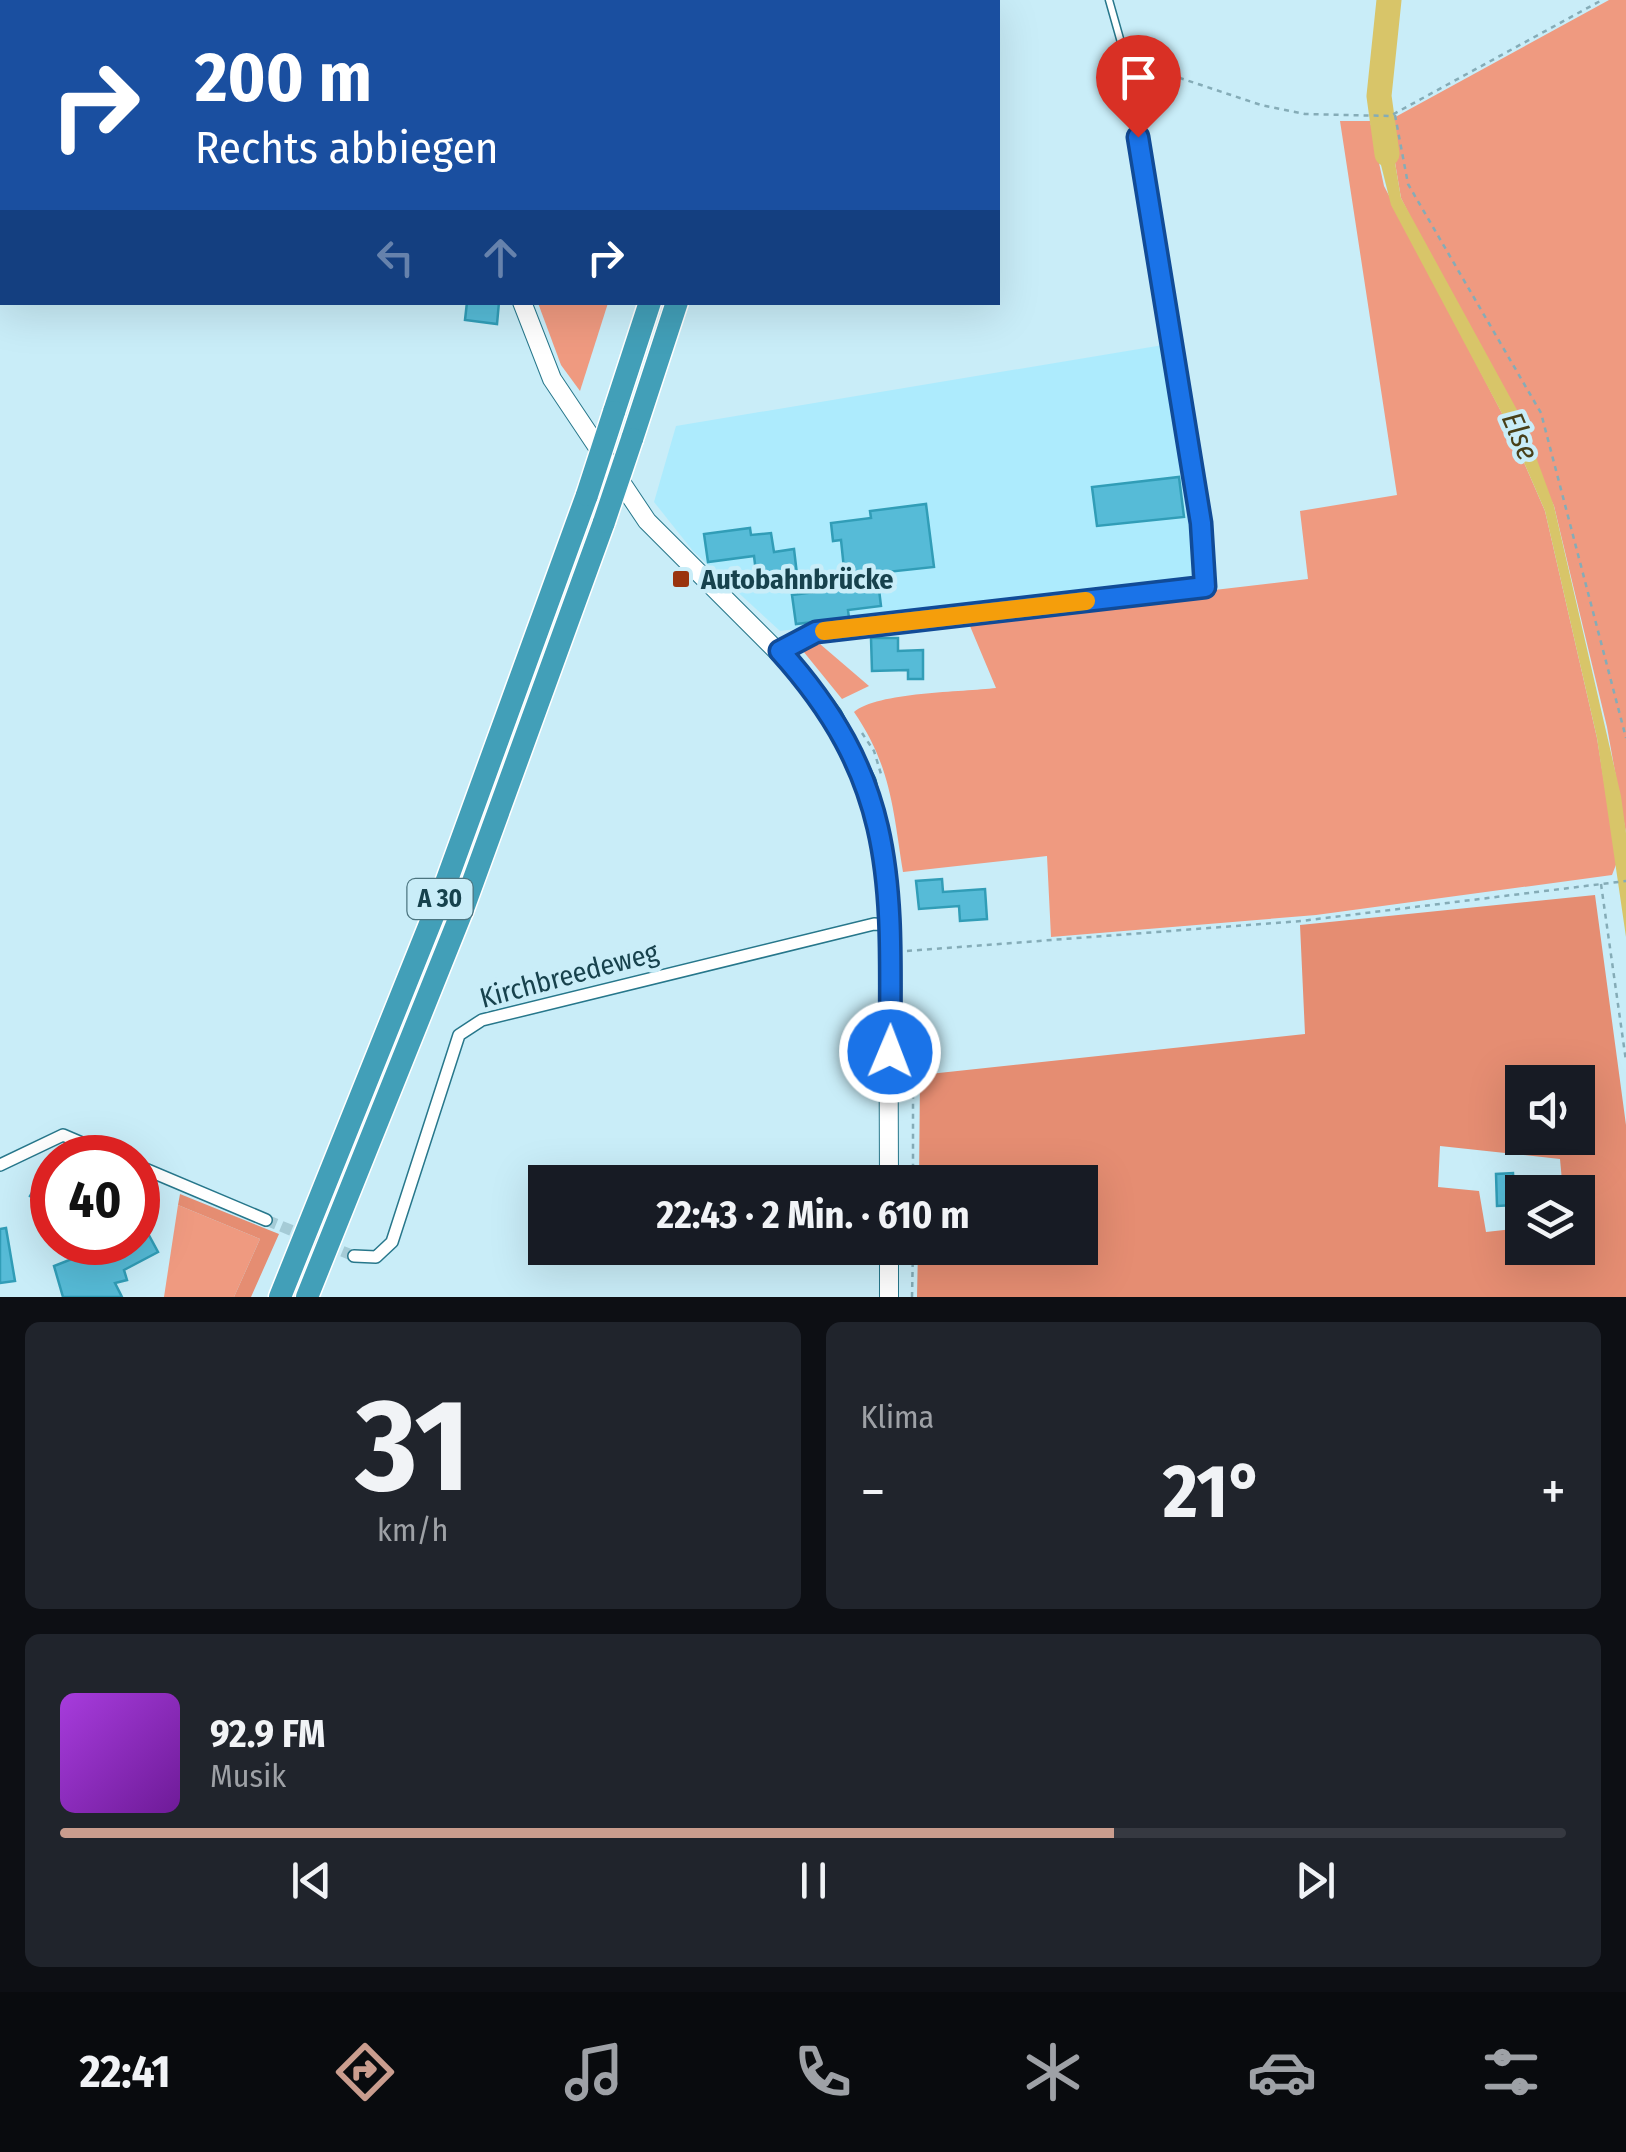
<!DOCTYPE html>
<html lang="de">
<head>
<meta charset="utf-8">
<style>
	body { margin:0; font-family:"Fira Sans Condensed",sans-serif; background:#20242c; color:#f1f3f6; height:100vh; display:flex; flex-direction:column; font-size:38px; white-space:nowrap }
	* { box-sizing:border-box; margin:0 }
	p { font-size:32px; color:#9ea1a6 }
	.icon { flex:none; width:55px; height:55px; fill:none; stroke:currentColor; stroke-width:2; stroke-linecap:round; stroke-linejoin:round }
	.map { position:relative; height:1297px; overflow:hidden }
	.drawer { display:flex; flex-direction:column; gap:25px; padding:25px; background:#0d0f14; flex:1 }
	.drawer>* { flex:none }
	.banner { position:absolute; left:0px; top:0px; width:1000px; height:305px; box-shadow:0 10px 40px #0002; background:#1a4fa0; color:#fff; overflow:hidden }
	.tools { position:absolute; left:1505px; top:1065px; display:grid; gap:20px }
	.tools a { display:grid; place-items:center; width:90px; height:90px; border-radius:0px; background:#171b24; box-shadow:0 10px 40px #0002; font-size:50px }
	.speed { position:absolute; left:30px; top:1135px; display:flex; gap:20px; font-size:50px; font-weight:700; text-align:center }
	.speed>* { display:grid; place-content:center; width:130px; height:130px; border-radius:50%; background:#171b24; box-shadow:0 10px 40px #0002; line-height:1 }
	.speed .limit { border:15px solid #d22; background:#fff; color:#111 }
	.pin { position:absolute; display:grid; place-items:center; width:85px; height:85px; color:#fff; margin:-102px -42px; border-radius:50% 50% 50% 0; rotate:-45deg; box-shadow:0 0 10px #0007 }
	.pin .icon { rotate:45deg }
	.me { position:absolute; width:110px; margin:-55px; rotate:1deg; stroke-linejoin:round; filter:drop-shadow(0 0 8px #0008) }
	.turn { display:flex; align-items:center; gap:35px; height:210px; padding:0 30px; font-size:45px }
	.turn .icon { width:130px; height:130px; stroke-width:2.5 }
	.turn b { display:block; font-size:70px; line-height:85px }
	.lanes { display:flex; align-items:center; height:95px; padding:0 30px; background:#0003; justify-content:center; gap:50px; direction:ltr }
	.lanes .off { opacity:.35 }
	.big { font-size:75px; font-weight:700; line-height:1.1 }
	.drawer .widget { flex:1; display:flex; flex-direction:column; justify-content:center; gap:15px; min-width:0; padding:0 35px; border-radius:15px; background:#20242c }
	.drawer .dial { align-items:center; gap:0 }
	.dial b { font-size:130px; line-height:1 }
	.song { display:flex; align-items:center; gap:30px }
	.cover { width:120px; height:120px; border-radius:15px; background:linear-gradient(135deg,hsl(280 70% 55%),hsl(280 70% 35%)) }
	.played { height:10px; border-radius:5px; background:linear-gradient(90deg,#ca9d8e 70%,#363941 70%) }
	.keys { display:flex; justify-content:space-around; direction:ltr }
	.heat { display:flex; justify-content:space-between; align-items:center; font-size:55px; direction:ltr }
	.drawer .tiles { flex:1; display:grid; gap:25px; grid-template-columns:1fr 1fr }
	.widget:last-child { grid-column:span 2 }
	.trip { position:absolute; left:528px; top:1165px; width:570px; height:100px; border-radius:0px; background:#171b24; box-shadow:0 10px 40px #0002; font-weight:700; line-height:100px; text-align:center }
	.tabs { display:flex; height:160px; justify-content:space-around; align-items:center; background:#090b0e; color:#9ea1a6 }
	.tabs .icon { width:70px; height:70px }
	.tabs .current { color:#ca9d8e }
	.tabs b { font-size:45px; color:#f1f3f6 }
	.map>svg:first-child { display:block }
</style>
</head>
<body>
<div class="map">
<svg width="1626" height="1297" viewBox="0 0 1626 1297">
	<rect width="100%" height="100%" fill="#c9edf8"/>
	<path fill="#adebfd" d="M1169,344l26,171 3,59 -14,8 -404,49 -87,-80 -39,-49 22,-76z"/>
	<g fill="#ef9a80">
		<path d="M1609,0h17v833l-19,-106 -53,-221 -153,-308 -13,-77z"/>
		<path d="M1340,121h30l14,65 122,235 39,90 52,227 20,124 -5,13 -296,40 -265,22 -4,-81 -144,16c-10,-63 -12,-106 -49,-160 23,-20 109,-20 142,-24l-29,-69 341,-40 -8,-68 97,-16z"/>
		<path d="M538,303h70l-28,88 -19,-26z"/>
		<path d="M813,638l56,48 -27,13 -39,-48z"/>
		<path d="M178,1205l82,34 -26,58h-70z"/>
	</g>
	<g fill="#e58d72" fill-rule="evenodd">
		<path d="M1595,895l31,230v172h-709l1,-49h162v-66h-161l1,-107 385,-41 -5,-109zM1522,1082h56v56h-56zM1440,1146l120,13 3,33h15v56h-56v-20l-36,4 -7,-41 -41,-4z"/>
		<path d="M180,1194l99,40 -28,63h-17l26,-58 -82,-34z"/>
	</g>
	<path fill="#d8c569" d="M1370,121h18l13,77 121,221 32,87 67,290 5,37v104l-29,-199 -52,-227 -39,-90 -115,-216z"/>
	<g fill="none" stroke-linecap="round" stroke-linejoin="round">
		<path stroke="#d8c569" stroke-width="25" d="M1387,154l-8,-58 10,-96"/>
	</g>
	<g fill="#56bbd7" stroke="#319db7" stroke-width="2.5">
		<path d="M467,302h32l-2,22 -32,-4z"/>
		<path d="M1179,477l5,40 -87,9 -5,-39z"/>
		<path d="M926,504l8,63 -57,6 4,33 -33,4 1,8 -53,6 -4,-29 54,-7 -5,-48 -8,1 -2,-18 40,-5 -1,-7z"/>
		<path d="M750,528l1,7 20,-2 3,19 20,-3 4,34 -40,5 -4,-32 -46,6 -4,-28z"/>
		<path d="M871,638h27v13l25,-1v29h-15v-9l-36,1z"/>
		<path d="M942,879l1,13 42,-3 2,30 -27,2 -1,-15 -40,3 -3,-28z"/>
		<path d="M52,1159v51l-22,-14z"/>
		<path d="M1513,1173l2,32 -18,1 -1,-32z"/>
		<path d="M138,1215l20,37 -34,18 3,10 -12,3 7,14h-59l-9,-31 61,-24h23z"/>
		<path d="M6,1228l9,53 -15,2v-54z"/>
	</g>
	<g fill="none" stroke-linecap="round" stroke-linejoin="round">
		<path stroke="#a5cbd6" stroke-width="11" stroke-dasharray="11 5.5" stroke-linecap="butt" d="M266,1220l88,36"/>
		<g stroke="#27778b" stroke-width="9">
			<path id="lane" d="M1109,0l17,60"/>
		</g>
		<g stroke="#27778b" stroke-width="14">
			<g id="street">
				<path d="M780,651l36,-19 389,-45 -4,-64 -75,-463"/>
				<path d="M0,1165l63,-30 54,23"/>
				<path d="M138,1166l128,54"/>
				<path d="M354,1256l22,1 16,-15 67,-207 23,-15 392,-96 16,1"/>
			</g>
		</g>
		<g stroke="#27778b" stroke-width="20">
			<g id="secondary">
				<path d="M535,2v-2"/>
				<path d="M522,302l30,77 95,142 161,161 25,33 34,67 21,94 1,306"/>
				<path d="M889,1248v49"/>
			</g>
		</g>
		<g stroke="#fff" stroke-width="25">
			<g id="highway">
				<path d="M743,2l1,-2"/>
				<path d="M772,2l1,-2"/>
				<path d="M614,412l36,-110"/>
				<path d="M632,439l45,-137"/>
				<path d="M280,1297l160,-398 147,-404"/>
				<path d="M307,1297l156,-388 141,-387"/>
			</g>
		</g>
		<g stroke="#85acb7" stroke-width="2.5" stroke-dasharray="5 5" stroke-linecap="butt">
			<path d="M1141,65l120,40 44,9 85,2 212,-116"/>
			<path d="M1395,115l13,69 133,229 85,325"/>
			<path d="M862,733l12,18 7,23"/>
			<path d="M1601,884l25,177"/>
			<path d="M907,951l394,-30 325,-40"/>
			<path d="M906,1075l7,19v88"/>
			<path d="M912,1297l1,-49"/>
		</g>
		<use href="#lane" stroke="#fff" stroke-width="6"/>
		<use href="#street" stroke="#fff" stroke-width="11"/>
		<use href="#secondary" stroke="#fff" stroke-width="18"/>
		<use href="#highway" stroke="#429fb8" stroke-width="22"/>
		<g stroke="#fff" stroke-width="25" stroke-linecap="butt">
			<g id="highway-bridge">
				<path d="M587,495l27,-83"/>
				<path d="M604,522l28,-83"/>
			</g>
		</g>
		<use href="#highway-bridge" stroke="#429fb8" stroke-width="22"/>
	</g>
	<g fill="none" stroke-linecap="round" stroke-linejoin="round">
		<g stroke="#114b97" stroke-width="25">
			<path id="route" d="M890,1052c1,-168 9,-269 -110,-401l36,-19 389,-45 -4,-64 -63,-386"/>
		</g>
		<use href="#route" stroke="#1a73e8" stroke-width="18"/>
		<path stroke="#f59e0b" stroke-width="18" d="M824,631l262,-30"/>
	</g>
	<rect fill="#9a340e" stroke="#c9edf8" stroke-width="4" x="671" y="569" width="20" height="20" rx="5"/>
	<g text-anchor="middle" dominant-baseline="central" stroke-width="9" stroke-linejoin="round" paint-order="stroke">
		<rect fill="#c9edf8" stroke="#4c7580" stroke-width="2.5" x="407.5" y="879" width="65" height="40" rx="8"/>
		<g font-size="25" font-weight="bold" fill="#17424d">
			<text x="440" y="899">A 30</text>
		</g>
		<g font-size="28" font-weight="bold" fill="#17424d" stroke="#c9edf8" text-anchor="start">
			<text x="701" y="579">Autobahnbrücke</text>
		</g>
		<g font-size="28" fill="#17424d" stroke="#c9edf8">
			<text transform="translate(569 975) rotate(-15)">Kirchbreedeweg</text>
		</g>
		<g font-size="30" font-style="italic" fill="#484019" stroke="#c9edf8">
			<text transform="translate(1520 436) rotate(67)">Else</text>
		</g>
	</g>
</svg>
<div class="tools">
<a><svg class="icon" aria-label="sound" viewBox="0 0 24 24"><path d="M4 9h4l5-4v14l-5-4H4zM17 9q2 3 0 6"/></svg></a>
<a><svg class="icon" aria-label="layers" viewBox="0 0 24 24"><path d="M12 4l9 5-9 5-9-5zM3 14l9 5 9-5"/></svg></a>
</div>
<div class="speed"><div class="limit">40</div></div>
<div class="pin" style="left:1138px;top:137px;background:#d93025"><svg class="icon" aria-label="arrive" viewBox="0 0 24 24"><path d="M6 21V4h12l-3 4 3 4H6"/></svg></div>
<svg class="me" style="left:890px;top:1052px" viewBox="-20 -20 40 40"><circle r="17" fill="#1a73e8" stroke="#fff" stroke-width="3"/><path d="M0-11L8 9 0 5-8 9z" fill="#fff"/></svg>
<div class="trip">22:43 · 2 Min. · 610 m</div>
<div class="banner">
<div class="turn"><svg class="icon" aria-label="right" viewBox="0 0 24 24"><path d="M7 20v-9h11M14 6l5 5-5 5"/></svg><div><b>200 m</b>Rechts abbiegen</div></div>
<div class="lanes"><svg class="icon off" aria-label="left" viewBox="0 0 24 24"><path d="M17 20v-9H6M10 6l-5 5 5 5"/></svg><svg class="icon off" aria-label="ahead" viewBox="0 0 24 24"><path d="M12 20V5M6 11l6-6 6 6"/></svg><svg class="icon" aria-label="right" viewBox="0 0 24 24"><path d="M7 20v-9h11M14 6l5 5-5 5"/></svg></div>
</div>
</div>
<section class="drawer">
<div class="tiles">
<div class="widget dial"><b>31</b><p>km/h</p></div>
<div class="widget"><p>Klima</p>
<div class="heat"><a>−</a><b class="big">21°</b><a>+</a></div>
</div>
<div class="widget">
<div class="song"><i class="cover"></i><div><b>92.9 FM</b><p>Musik</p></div></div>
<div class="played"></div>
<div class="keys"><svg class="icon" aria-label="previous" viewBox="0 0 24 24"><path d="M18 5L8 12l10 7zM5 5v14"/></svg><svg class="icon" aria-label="pause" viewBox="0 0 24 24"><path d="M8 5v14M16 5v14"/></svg><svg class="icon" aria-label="next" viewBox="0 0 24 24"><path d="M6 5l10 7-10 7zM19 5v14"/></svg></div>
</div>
</div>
</section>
<nav class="tabs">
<b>22:41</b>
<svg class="icon current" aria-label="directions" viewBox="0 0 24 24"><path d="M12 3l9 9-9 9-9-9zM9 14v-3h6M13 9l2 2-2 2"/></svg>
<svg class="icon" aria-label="music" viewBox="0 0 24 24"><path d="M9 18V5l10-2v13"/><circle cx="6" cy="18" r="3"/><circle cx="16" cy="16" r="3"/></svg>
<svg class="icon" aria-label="phone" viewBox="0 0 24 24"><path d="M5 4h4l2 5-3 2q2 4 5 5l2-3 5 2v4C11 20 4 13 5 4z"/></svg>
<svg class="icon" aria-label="climate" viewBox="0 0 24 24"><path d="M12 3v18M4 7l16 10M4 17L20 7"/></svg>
<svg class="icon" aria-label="car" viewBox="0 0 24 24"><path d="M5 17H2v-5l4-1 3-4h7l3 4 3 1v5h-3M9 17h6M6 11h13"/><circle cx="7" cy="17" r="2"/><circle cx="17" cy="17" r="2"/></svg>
<svg class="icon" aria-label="filters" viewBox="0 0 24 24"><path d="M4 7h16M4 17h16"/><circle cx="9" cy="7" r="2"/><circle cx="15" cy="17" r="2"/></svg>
</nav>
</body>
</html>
